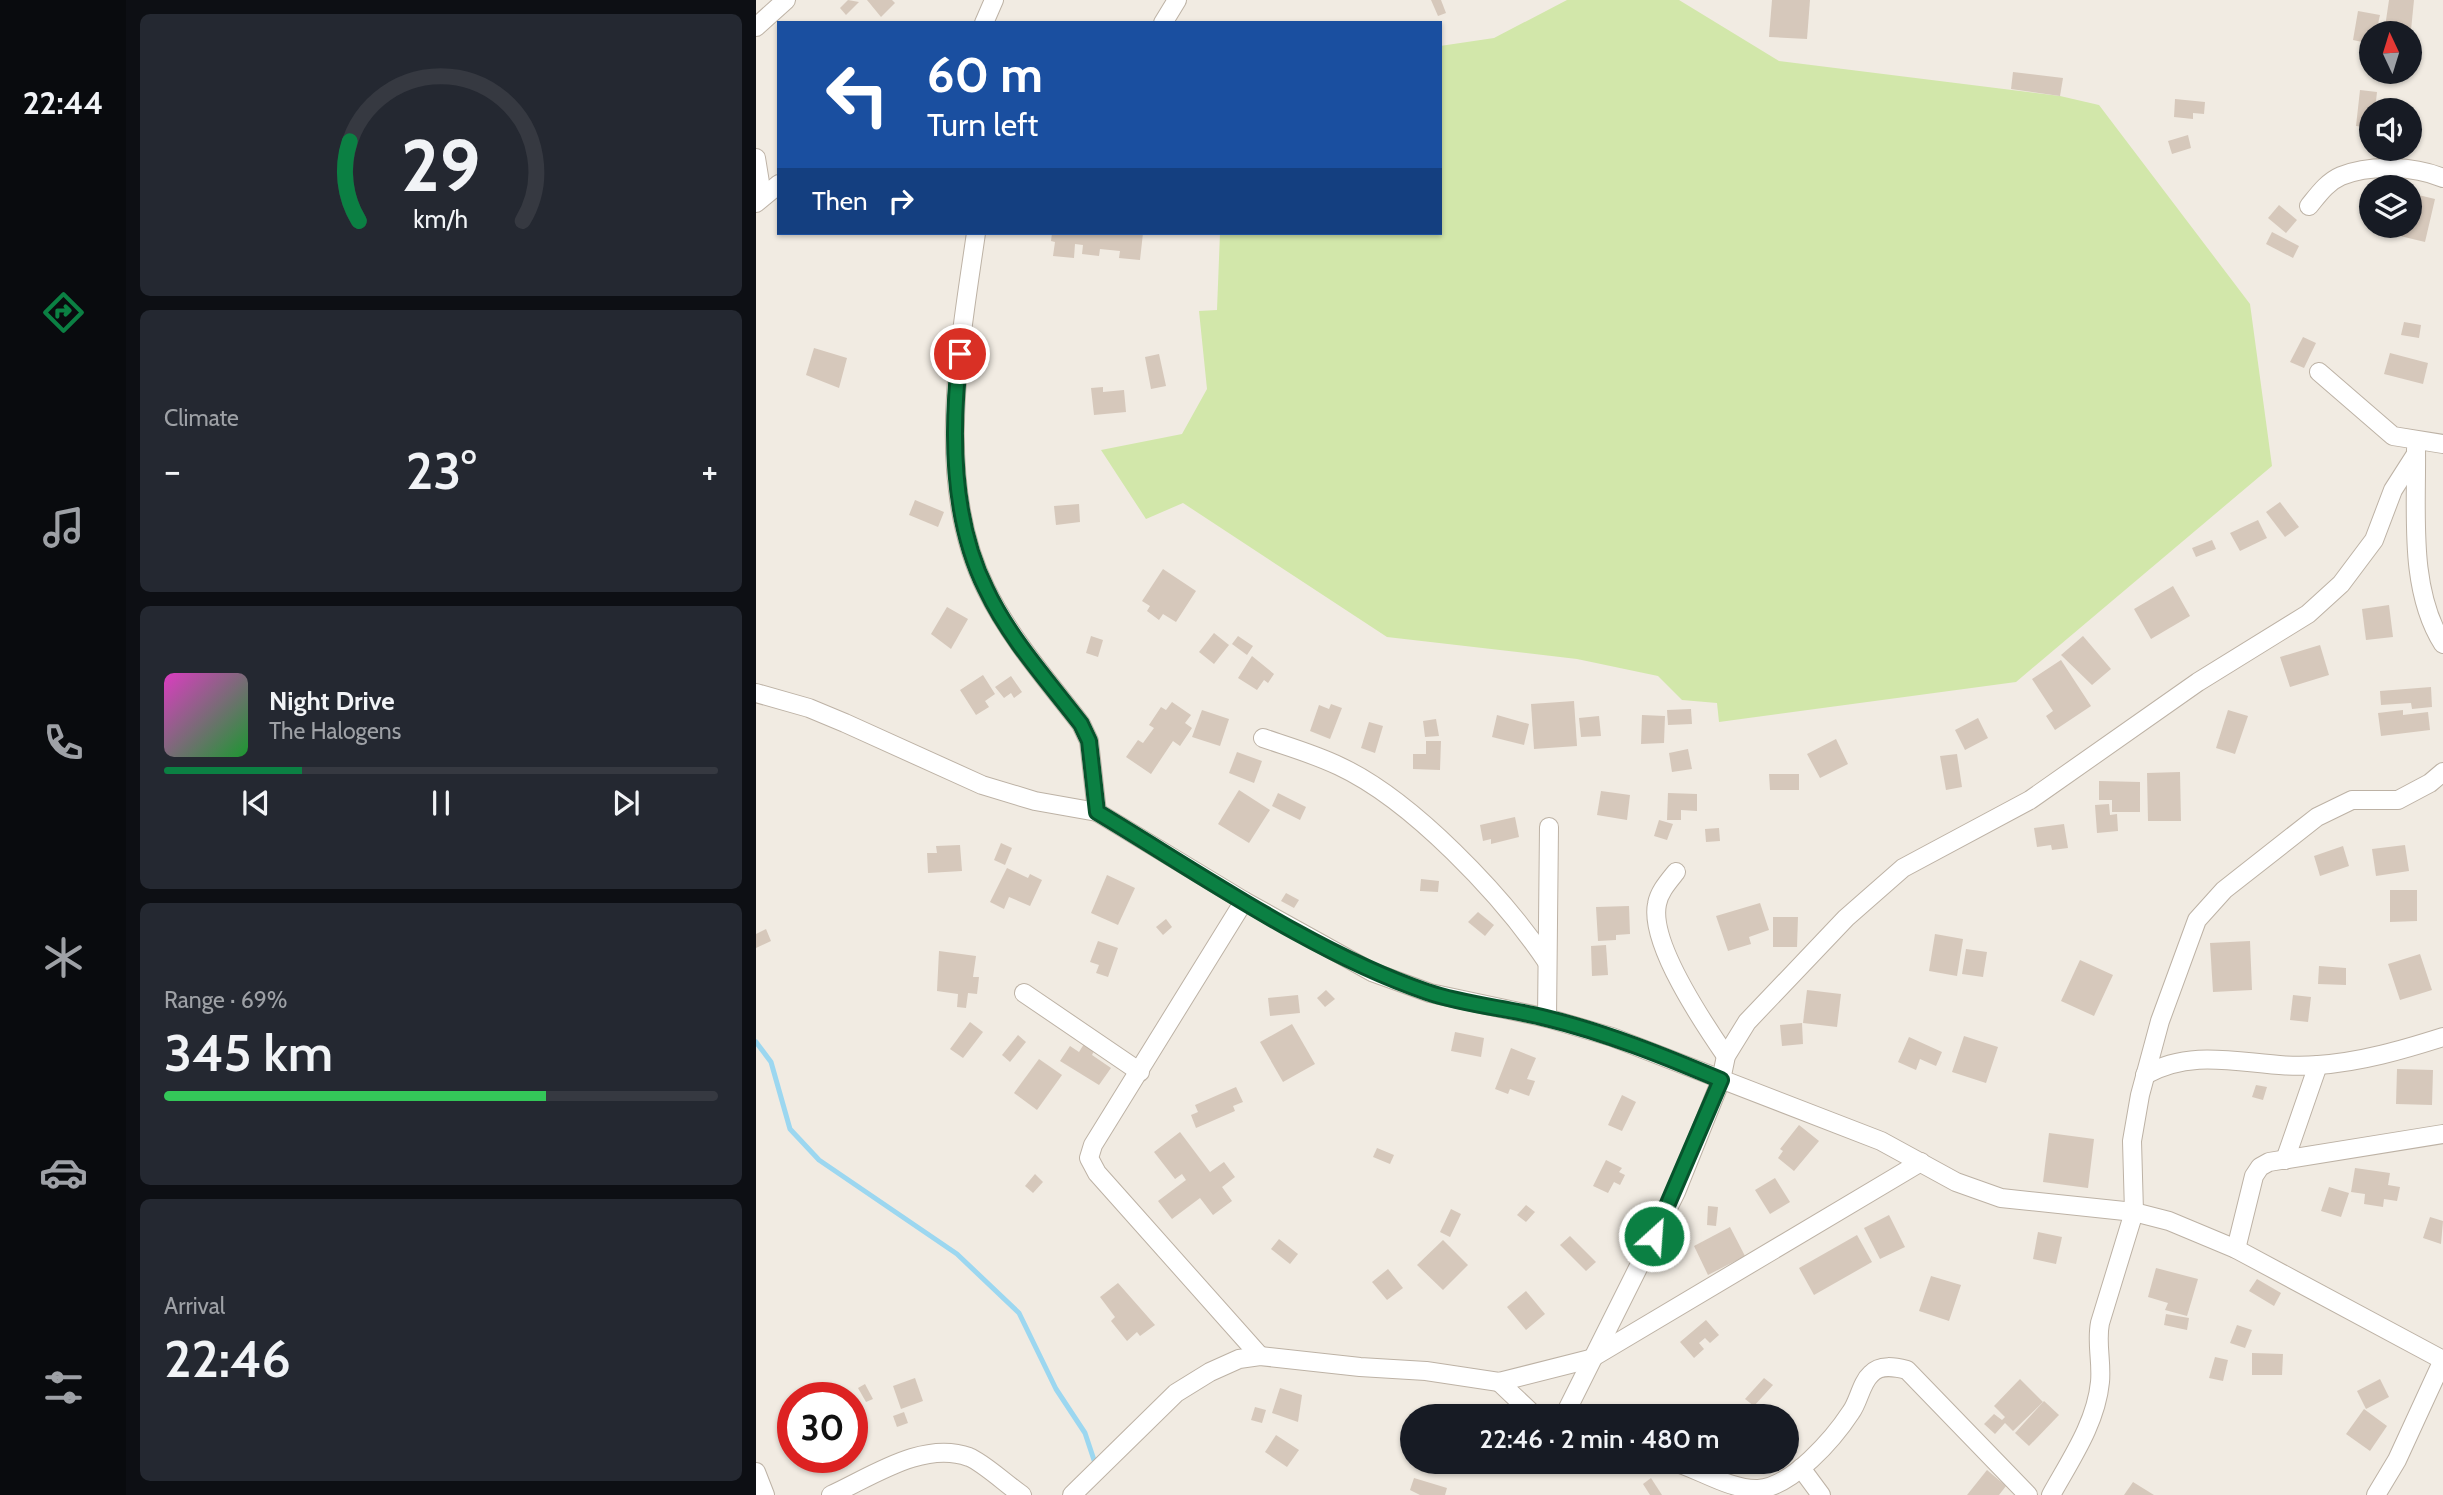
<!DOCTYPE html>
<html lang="en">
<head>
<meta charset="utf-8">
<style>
	body { margin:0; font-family:Cabin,sans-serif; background:#242831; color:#f1f3f6; height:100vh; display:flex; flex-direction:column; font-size:26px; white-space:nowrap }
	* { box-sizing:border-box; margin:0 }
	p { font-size:23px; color:#9ea1a6 }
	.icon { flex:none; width:38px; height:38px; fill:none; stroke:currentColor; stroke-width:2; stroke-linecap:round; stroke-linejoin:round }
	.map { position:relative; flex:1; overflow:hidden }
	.details { display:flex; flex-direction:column; gap:14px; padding:14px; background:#0d0f14; width:630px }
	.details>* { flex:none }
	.top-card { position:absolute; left:21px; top:21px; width:665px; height:214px; border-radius:0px; box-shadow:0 2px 5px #0004; background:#1a4fa0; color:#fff; overflow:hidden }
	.needle { width:46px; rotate:356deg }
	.tools { position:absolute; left:1603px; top:21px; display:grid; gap:14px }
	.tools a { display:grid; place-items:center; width:63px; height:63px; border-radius:50%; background:#171b24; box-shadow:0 2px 5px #0004; font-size:35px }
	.speed { position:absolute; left:21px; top:1382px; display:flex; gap:14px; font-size:35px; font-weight:700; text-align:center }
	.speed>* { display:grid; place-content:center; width:91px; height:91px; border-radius:50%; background:#171b24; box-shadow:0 2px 5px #0004; line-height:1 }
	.speed .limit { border:10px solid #d22; background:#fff; color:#111 }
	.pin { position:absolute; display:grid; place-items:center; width:60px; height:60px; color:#fff; margin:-30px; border:4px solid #fff; border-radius:50%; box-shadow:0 2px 7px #0007 }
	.me { position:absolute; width:77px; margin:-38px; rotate:26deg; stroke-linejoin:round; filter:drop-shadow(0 0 5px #0008) }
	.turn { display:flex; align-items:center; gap:24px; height:147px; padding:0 35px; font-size:32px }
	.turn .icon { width:91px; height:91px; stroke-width:2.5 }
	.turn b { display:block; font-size:49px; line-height:60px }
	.then { display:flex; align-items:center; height:66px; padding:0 35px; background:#0003; gap:14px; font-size:26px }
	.big { font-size:52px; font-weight:600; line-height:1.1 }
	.details .widget { flex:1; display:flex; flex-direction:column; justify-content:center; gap:10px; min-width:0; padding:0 24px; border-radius:10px; background:#242831 }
	.details .dial { align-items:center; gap:0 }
	.dial svg { height:182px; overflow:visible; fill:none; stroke:#363941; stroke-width:7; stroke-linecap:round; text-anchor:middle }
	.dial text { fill:#f1f3f6; stroke:none }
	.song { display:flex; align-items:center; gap:21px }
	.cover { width:84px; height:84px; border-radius:10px; background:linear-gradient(135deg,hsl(310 70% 55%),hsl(130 70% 35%)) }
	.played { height:7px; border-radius:4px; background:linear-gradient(90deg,#0b8043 25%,#363941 25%) }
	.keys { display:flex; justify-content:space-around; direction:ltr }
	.heat { display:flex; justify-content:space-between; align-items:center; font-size:38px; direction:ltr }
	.charge { height:10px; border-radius:5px; background:linear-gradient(90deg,#34c759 69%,#363941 0) }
	.trip { position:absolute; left:644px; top:1404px; width:399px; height:70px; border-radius:35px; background:#171b24; box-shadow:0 2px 5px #0004; font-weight:600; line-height:70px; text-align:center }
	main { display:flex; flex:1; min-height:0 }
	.tab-bar { display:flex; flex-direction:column; width:126px; justify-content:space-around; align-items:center; background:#090b0e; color:#9ea1a6 }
	.tab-bar .icon { width:49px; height:49px }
	.tab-bar .on { color:#0b8043 }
	.tab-bar b { font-size:32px; color:#f1f3f6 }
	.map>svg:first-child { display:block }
</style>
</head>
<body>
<main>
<nav class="tab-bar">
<b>22:44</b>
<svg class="icon on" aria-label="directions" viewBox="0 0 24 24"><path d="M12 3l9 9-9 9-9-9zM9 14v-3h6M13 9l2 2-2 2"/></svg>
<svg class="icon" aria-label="music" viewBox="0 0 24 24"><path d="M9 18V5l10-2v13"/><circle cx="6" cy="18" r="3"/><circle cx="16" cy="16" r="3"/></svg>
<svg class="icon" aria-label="phone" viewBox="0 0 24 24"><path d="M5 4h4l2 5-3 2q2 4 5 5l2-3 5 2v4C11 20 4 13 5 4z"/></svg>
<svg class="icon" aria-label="climate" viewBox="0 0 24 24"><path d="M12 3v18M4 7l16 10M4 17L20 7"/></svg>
<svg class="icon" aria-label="car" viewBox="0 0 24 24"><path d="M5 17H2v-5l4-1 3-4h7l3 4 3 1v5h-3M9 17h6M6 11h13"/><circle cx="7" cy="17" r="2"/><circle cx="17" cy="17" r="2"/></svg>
<svg class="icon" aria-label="filters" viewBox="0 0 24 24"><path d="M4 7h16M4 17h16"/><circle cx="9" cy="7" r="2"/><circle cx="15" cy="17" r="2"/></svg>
</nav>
<section class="details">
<div class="widget dial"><svg viewBox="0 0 100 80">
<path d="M14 69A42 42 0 1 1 86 69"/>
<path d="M14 69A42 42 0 0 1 10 34" stroke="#0b8043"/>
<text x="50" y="56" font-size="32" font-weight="700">29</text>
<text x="50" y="72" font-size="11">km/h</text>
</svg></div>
<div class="widget"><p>Climate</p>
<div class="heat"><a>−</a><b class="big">23°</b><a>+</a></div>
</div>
<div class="widget">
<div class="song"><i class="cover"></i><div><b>Night Drive</b><p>The Halogens</p></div></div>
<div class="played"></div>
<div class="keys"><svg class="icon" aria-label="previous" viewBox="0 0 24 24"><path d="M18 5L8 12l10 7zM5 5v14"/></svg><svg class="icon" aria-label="pause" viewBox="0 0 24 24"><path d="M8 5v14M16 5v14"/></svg><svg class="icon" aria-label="next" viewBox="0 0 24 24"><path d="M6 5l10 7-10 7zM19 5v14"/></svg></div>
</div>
<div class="widget"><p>Range · 69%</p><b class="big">345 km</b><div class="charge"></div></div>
<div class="widget"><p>Arrival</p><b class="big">22:46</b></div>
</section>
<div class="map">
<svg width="1687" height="1495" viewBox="0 0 1687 1495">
	<rect width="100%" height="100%" fill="#f1ebe2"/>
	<path fill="#d2e7aa" d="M811,0h112l100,61 281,35 39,9 151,199 22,162 -256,216 -297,40 -2,-19 -35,-3 -24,-24 -81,-17 -190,-22 -204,-134 -37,16 -45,-69 81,-16 25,-45 -8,-78 18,-1 3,-77h220v-187l54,-8z"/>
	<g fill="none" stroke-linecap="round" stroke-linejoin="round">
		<path stroke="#9cd7f0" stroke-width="5" d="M0,1042l15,20 19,67 29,31 138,94 62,59 37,76 29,44 10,30"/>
	</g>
	<g fill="#d6c8bb">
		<path d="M92,0l11,2 -13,13 -6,-7z"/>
		<path d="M111,0h25l3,3 -14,14z"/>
		<path d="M675,0h10l5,13 -8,3z"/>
		<path d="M1016,0h38l-3,39 -38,-2z"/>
		<path d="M1633,0h25l-3,30 -26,-3z"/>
		<path d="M1602,11l22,4 -4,18h-5v11l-18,-4z"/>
		<path d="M1257,72l50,6 -3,18 -49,-7z"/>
		<path d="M1604,90l17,2 -2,18h-4v18l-15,-2z"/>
		<path d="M1419,99l30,3 -1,12 -11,-1v6l-19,-2z"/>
		<path d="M1432,135l3,13 -19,6 -4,-13z"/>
		<path d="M1654,193l25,6 -10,43 -29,-7 2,-9h12z"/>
		<path d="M1523,205l18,15 -11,13 -18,-15z"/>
		<path d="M1516,232l27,14 -6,12 -27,-14z"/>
		<path d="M296,233h91l-3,27 -21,-2 1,-7 -20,-2 -1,7 -17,-2 1,-9 -8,-1 -1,14 -21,-2 2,-14 -4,-1z"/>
		<path d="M1648,322l17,3 -2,13 -18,-3z"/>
		<path d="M1547,337l13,6 -12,25 -14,-6z"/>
		<path d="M58,348l33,10 -8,30 -33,-13z"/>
		<path d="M1634,353l38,10 -5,21 -39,-10z"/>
		<path d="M403,354l7,32 -15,3 -6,-32z"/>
		<path d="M347,387v5l21,-2 2,22 -32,3 -3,-27z"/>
		<path d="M159,500l29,12 -6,15 -29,-12z"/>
		<path d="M1524,502l19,25 -14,10 -19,-25z"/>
		<path d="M323,504l1,18 -24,3 -2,-19z"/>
		<path d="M1502,520l9,18 -27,13 -10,-18z"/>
		<path d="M1456,540l4,9 -20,8 -4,-9z"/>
		<path d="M407,569l33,22 -20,31 -13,-8 -4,6 -12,-9 3,-5 -8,-5z"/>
		<path d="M1417,586l17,30 -39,23 -17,-30z"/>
		<path d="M1633,605l4,32 -27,3 -4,-31z"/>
		<path d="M191,607l21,12 -17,30 -20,-15z"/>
		<path d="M458,633l15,12 -15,19 -15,-12z"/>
		<path d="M335,636l12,4 -5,17 -12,-4z"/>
		<path d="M482,636l15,10 -6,9 -15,-11z"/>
		<path d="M1327,636l28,33 -19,16 -31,-30z"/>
		<path d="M1564,645l9,30 -39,12 -10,-30z"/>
		<path d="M496,656l22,18 -6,9 -4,-3 -7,10 -19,-12z"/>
		<path d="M1305,660l30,46 -36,24 -9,-14 7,-5 -21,-32z"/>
		<path d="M227,675l12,19 -10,7 4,6 -13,8 -16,-25z"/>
		<path d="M255,676l11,16 -8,6 -3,-5 -7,5 -9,-11z"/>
		<path d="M1675,687l1,20 -20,2 -1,-6 -30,2 -1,-14z"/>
		<path d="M818,701l3,45 -43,3 -3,-45z"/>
		<path d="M416,702l19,13 -6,8 7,5 -12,18 -7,-5 -22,33 -25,-17 12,-17 5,3 11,-15 -5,-3 12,-18 5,3z"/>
		<path d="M575,704l11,4 -12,31 -20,-8 9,-26 10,4z"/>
		<path d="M935,709l1,15 -24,1 -1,-15z"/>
		<path d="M446,710l27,9 -9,27 -28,-9z"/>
		<path d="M1472,710l20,6 -13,38 -19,-6z"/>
		<path d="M1647,710v5l25,-3 2,18 -49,6 -3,-23z"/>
		<path d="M741,715l32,9 -5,21 -32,-8z"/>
		<path d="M886,715l23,1 -1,27 -23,1z"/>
		<path d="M843,716l2,20 -20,1 -2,-19z"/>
		<path d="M1222,718l10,20 -23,12 -10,-20z"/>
		<path d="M680,719l3,17 -14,1 -2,-16z"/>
		<path d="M613,722l14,4 -8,27 -14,-5z"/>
		<path d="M1080,739l12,25 -28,14 -13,-24z"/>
		<path d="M670,741h15l-1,29 -27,-1v-15h13z"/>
		<path d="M932,749l4,20 -20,3 -3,-19z"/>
		<path d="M481,752l25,9 -8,22 -25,-10z"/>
		<path d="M1201,754l5,33 -16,3 -6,-34z"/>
		<path d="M1424,772l1,49h-33l-1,-48z"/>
		<path d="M1013,774h30v16h-29z"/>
		<path d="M1343,781l41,1v30h-28v-12h-13z"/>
		<path d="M483,790l31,20 -21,33 -31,-19z"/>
		<path d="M845,791l29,4 -3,25 -30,-5z"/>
		<path d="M522,793l28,14 -6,13 -28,-14z"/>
		<path d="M912,793l29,1v17l-16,-1v10h-14z"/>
		<path d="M1353,804l1,11 7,-1 1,17 -21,2 -2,-28z"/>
		<path d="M759,817l4,20 -28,7v-5l-8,2 -3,-16z"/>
		<path d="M903,820l14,4 -6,16 -13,-4z"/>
		<path d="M1308,824l4,24 -16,2 -1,-5 -14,2 -3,-19z"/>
		<path d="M963,828l1,13 -14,1 -1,-13z"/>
		<path d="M245,843l11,5 -7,17 -11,-5z"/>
		<path d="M204,845l2,26 -34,2 -1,-20h10l-1,-7z"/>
		<path d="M1649,845l4,26 -33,5 -4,-27z"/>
		<path d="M1587,846l6,20 -29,10 -6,-20z"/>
		<path d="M251,868l21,10 2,-4 12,6 -12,26 -21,-9 -5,12 -14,-7z"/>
		<path d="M351,875l28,13 -17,37 -27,-12z"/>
		<path d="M665,879l18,2 -1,11 -18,-1z"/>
		<path d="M1634,890h27v31l-27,1z"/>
		<path d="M530,893l13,7 -5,8 -13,-7z"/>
		<path d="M1004,903l9,27 -20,7 2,7 -23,7 -12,-35z"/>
		<path d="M873,906l1,28 -14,1v5l-18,1 -2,-34z"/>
		<path d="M722,912l16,13 -9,11 -17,-14z"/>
		<path d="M1017,917h25l-1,30h-24z"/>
		<path d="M410,919l6,8 -9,8 -7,-8z"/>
		<path d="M10,929l5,12 -15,7v-14z"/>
		<path d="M1179,934l28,5 -6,37 -28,-5z"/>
		<path d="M342,941l20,7 -10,29 -12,-4 3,-8 -9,-3z"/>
		<path d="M1494,941l2,49 -39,2 -3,-49z"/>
		<path d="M850,945l2,30 -16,1 -1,-30z"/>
		<path d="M1210,949l21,3 -4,25 -21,-3z"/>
		<path d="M183,951l37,5 -3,21h6l-2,17 -9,-1 -2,15 -9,-1 1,-13 -21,-3z"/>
		<path d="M1664,954l12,36 -32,10 -12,-36z"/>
		<path d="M1324,960l33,15 -19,41 -33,-15z"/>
		<path d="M1563,966l27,2v17l-28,-1z"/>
		<path d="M570,990l9,9 -10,8 -8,-9z"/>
		<path d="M1051,990l34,4 -4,33 -34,-4z"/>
		<path d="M542,995l2,18 -30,3 -2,-18z"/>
		<path d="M1537,995l18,2 -3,25 -18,-2z"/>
		<path d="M214,1022l13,10 -20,26 -13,-9z"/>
		<path d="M1046,1023l1,21 -21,2 -2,-21z"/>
		<path d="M536,1024l23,40 -32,18 -23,-40z"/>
		<path d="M699,1032l29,6 -3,19 -30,-6z"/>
		<path d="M262,1035l8,7 -16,20 -8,-7z"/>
		<path d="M1208,1036l34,11 -12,36 -34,-11z"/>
		<path d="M1153,1037l33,15 -6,14 -16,-7 -4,11 -18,-8z"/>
		<path d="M328,1044l10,7 -2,4 19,13 -12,17 -39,-24 10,-15 9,6z"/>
		<path d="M755,1048l25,10 -9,21 8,2 -6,15 -19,-7 -2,5 -13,-5z"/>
		<path d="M283,1059l23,16 -25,35 -23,-17z"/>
		<path d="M1641,1069l36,1 -1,35 -36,-1z"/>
		<path d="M1500,1085l11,2 -4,13 -11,-3z"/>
		<path d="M480,1087l7,15 -10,4 2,5 -39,17 -5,-13 7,-3 -3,-7z"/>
		<path d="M866,1095l14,7 -14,29 -14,-6z"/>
		<path d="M1043,1125l20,16 -25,30 -16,-13 5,-7 -3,-2z"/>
		<path d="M424,1132l30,40 14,-10 11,15 -13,10 10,14 -19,14 -13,-17 -28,21 -14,-18 28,-21 -4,-6 -7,5 -21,-27z"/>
		<path d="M1293,1133l45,6 -6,49 -45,-6z"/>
		<path d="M621,1148l17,7 -4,9 -17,-7z"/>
		<path d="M850,1160l16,8 -3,4 6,3 -5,10 -6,-3 -6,11 -15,-7z"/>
		<path d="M1599,1168l35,5 -2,12 12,2 -3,14 -13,-2 -1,8 -19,-3 1,-10 -14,-2z"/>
		<path d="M279,1174l8,8 -10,11 -8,-7z"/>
		<path d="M1019,1178l15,24 -20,12 -15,-24z"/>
		<path d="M1573,1187l20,6 -8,24 -20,-6z"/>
		<path d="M770,1205l9,7 -9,10 -9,-7z"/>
		<path d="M952,1206l10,1 -2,19 -9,-1z"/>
		<path d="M695,1209l10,5 -11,23 -10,-5z"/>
		<path d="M1133,1215l16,32 -25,12 -16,-31z"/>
		<path d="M1674,1217l13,4 -2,23 -18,-6z"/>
		<path d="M974,1227l15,29 -37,19 -14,-29z"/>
		<path d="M1282,1232l24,5 -6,27 -23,-5z"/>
		<path d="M1101,1235l15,27 -58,33 -15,-27z"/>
		<path d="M814,1236l26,26 -10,9 -26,-26z"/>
		<path d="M523,1239l19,15 -8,10 -19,-15z"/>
		<path d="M687,1240l25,25 -25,25 -26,-25z"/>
		<path d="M1400,1268l42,11 -11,37 -22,-6 3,-7 -20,-6z"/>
		<path d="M632,1269l15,19 -16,12 -15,-18z"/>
		<path d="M1175,1276l30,9 -12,36 -30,-10z"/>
		<path d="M1501,1279l24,14 -7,13 -25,-15z"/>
		<path d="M362,1283l37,42 -15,11 -3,-4 -10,9 -16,-20 4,-4 -15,-20z"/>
		<path d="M770,1291l19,23 -19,16 -19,-23z"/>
		<path d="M1410,1314l23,4 -2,12 -23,-5z"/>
		<path d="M950,1320l13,15 -9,8 -5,-5 -6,5 5,6 -10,9 -14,-16z"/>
		<path d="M1481,1325l15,5 -7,18 -15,-5z"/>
		<path d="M1496,1353l31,1 -1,21h-30z"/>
		<path d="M1459,1357l13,3 -5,21 -14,-3z"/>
		<path d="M159,1378l8,23 -22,8 -8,-23z"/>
		<path d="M1008,1378l9,7 -19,21 -9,-7z"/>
		<path d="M1264,1379l23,23 -30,29 -8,-8 -10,11 -11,-10 10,-10 8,6 3,-3 -11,-11z"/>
		<path d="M1624,1379l9,18 -23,12 -9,-18z"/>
		<path d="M109,1384l8,15 -7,3 -8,-14z"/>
		<path d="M524,1388l22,7 -4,27 -26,-9z"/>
		<path d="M1288,1401l15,14 -30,31 -14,-13z"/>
		<path d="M499,1407l11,3 -4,13 -11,-3z"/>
		<path d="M1608,1409l23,17 -17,25 -24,-17z"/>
		<path d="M148,1412l4,11 -11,4 -4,-11z"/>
		<path d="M520,1435l23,15 -12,17 -22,-15z"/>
		<path d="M1231,1470l19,16 -7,9h-32z"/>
		<path d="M658,1478l33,10 -2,7h-25l-10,-5z"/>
		<path d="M895,1478l11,17h-12l-7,-11z"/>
		<path d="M1377,1482l21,13h-30z"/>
	</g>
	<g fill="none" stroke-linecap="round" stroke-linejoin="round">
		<g stroke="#bdb2a5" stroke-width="20">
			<g id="minor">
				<path d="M228,23l10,-23"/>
				<path d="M407,23l14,-23"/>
				<path d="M0,27l30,-27"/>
				<path d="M0,158l6,37"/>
				<path d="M0,203l23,-19"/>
				<path d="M1553,206c9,-11 18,-24 32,-30 29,-12 74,-10 102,2"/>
				<path d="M220,233c-16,112 -43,250 10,356 24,49 62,92 95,135l8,17 8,71"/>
				<path d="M1563,372l74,64 50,8"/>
				<path d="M1660,449c1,62 -8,140 27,195"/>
				<path d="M0,693l53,15 36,15 137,62 53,16 62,11 147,89 128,71 58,21 117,25 65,19 269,104 75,41 45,16 133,14 35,9 67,28 207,111"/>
				<path d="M507,738c26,9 51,16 76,28 73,34 163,129 208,196"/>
				<path d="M920,872c-8,10 -17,20 -19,32 -8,39 47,120 69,152"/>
				<path d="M488,901l-151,244 -4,13 8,15 163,183"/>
				<path d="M268,993l116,79"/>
				<path d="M791,1018l2,-191"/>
				<path d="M1389,1075c56,-32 113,-4 173,-10 43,-3 84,-15 125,-28"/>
				<path d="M1529,1160l33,-95"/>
				<path d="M1480,1249l18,-73 6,-9 9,-5 174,-28"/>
				<path d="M743,1382l36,34"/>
				<path d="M808,1416l112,-224 45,-112 5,-24 21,-34 99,-104 57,-50 127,-68 168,-118 110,-68 33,-30 33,-44 19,-50 23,-36"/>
				<path d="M915,1461c27,7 58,29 87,28 34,-2 76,-51 93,-77 8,-11 10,-29 20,-38 9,-10 24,-7 36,-4l121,125"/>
				<path d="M1045,1468l20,27"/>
				<path d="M0,1472l9,23"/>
				<path d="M75,1495c40,-18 92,-55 138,-38 15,6 38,28 53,38"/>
				<path d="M316,1495l104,-102 34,-21 29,-13 21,-3 100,11 66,4 73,11 91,-23 331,-197"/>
				<path d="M1295,1495c20,-36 45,-72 49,-113 2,-21 -4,-39 0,-59l34,-111 -2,-71 8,-46 20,-74 37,-101 27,-30 93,-73 35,-17h46l32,-17 13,-11"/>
				<path d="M1620,1495l21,-35 46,-100"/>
			</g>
		</g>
		<use href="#minor" stroke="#fff" stroke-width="18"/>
	</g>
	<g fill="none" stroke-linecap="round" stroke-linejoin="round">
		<g stroke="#07532c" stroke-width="18">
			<path id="route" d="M204,354c-9,76 -9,165 26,235 23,49 62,92 95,135l8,17 8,71c102,61 218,142 330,180 38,13 80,16 119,26 61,15 118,38 175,62l-67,156"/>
		</g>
		<use href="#route" stroke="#0b8043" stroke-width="12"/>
	</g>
</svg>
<div class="tools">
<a><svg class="needle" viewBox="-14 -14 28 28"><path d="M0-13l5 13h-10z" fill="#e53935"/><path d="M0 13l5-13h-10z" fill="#9ea1a6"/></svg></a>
<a><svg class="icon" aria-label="sound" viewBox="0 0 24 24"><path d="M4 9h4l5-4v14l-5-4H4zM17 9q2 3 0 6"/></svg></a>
<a><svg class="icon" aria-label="layers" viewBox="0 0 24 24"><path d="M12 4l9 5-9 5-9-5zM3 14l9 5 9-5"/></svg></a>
</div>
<div class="speed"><div class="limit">30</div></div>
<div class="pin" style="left:204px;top:354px;background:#d93025"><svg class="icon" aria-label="arrive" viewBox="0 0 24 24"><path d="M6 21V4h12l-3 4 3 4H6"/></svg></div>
<svg class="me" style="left:898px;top:1236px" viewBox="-20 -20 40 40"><circle r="17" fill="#0b8043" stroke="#fff" stroke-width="3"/><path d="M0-11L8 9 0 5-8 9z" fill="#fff"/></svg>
<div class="trip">22:46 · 2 min · 480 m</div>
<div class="top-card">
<div class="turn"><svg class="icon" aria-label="left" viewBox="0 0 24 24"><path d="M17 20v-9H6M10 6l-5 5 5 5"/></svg><div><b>60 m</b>Turn left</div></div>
<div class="then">Then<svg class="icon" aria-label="right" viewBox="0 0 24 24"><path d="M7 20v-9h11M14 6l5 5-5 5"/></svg></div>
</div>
</div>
</main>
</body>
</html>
